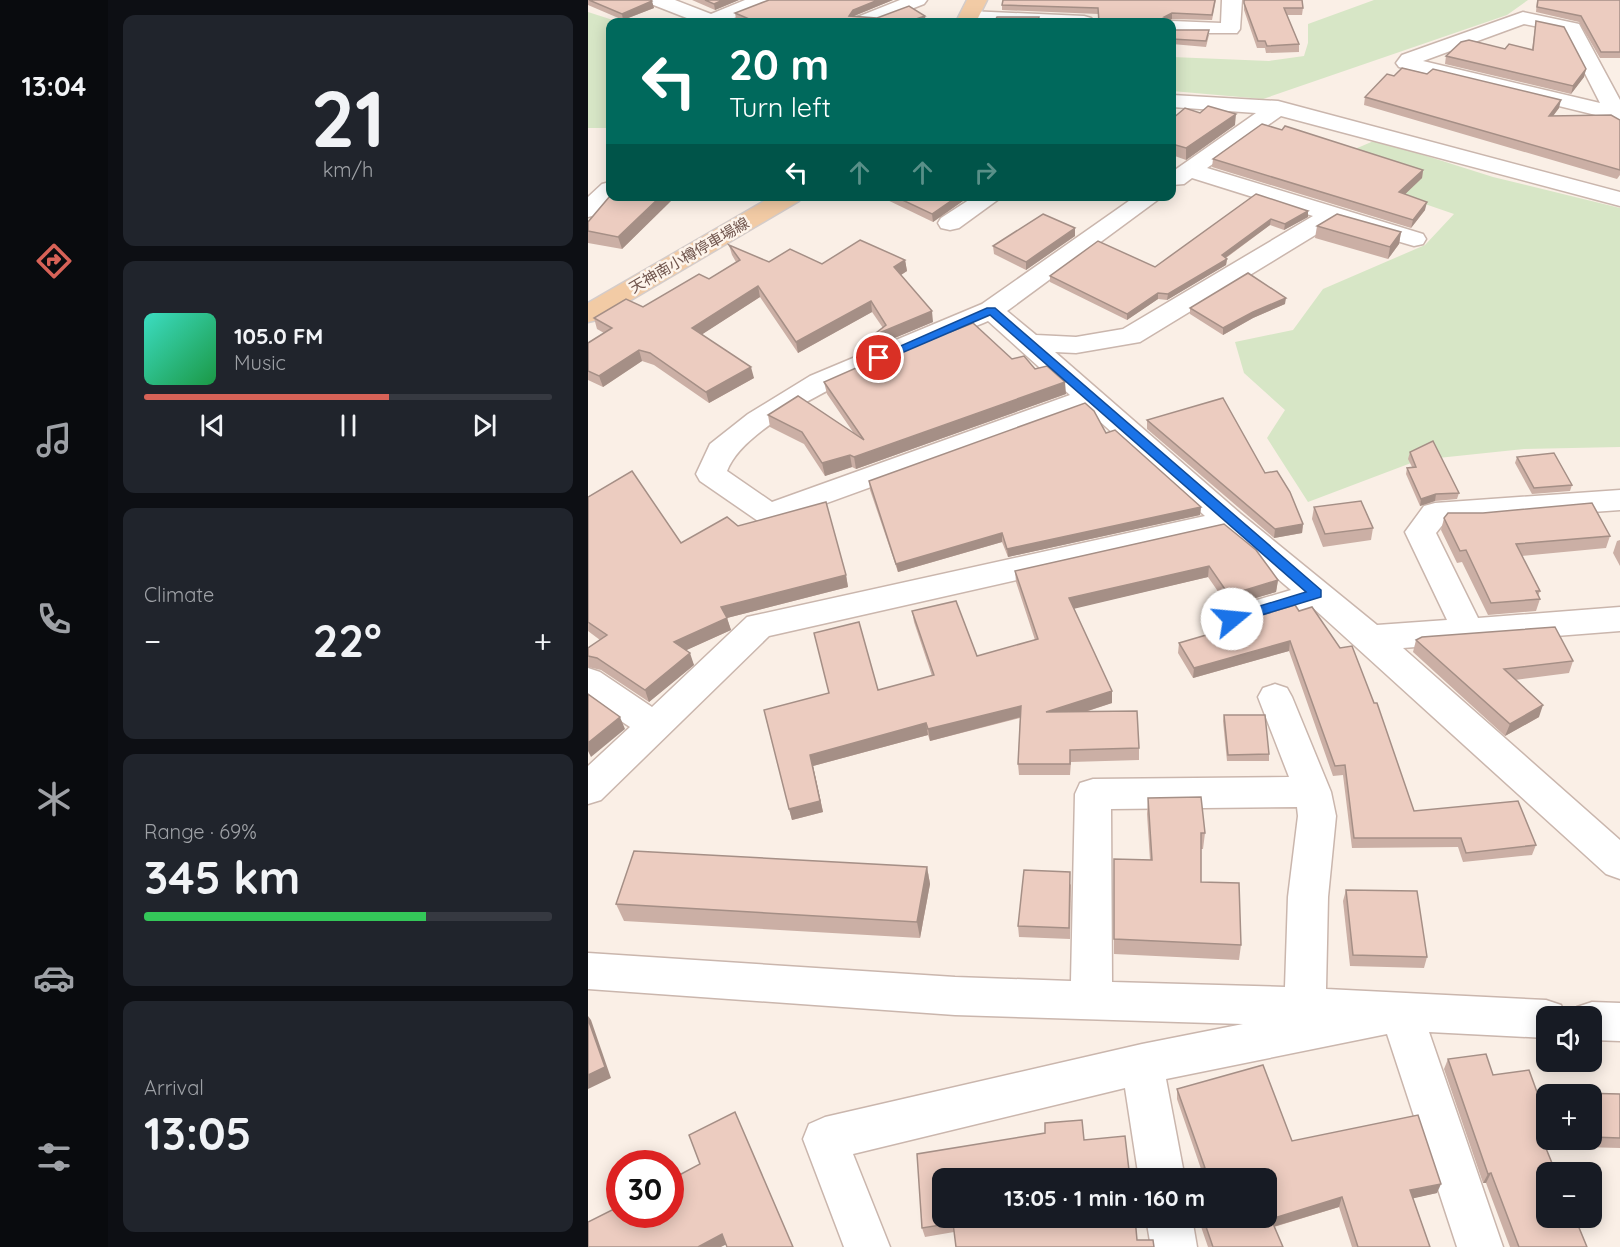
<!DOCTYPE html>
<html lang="en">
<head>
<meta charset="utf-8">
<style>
	body { margin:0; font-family:Quicksand,"Noto Sans JP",sans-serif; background:#20242c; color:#f1f3f6; height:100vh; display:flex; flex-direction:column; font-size:22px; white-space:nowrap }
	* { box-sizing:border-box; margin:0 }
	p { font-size:20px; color:#9ea1a6 }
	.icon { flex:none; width:33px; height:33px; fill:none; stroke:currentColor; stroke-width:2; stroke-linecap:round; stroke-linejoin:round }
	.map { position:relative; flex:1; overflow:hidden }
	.panel { display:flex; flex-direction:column; gap:15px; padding:15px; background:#0d0f14; width:480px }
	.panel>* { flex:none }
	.guide { position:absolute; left:18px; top:18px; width:570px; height:183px; border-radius:12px; box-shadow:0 3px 15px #0003; background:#00695c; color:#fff; overflow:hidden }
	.tools { position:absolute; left:948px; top:1006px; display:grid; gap:12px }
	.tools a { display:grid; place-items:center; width:66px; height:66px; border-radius:12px; background:#171b24; box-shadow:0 3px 15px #0003; font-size:30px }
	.speed { position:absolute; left:18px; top:1150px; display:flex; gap:12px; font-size:30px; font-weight:700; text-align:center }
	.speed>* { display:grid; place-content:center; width:78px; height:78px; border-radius:50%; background:#171b24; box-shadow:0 3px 15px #0003; line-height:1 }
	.speed .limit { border:9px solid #d22; background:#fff; color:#111 }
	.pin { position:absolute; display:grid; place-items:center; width:51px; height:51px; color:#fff; margin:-26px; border:3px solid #fff; border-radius:50%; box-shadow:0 2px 6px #0007 }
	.me { position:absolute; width:66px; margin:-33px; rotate:73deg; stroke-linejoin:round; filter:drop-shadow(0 0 4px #0008) }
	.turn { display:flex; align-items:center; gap:21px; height:126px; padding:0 24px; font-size:27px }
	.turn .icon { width:78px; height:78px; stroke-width:2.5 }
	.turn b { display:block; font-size:42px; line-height:51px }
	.lanes { display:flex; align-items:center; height:57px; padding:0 24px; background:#0003; justify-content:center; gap:30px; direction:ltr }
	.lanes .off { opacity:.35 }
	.big { font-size:45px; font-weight:800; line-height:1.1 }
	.panel .tile { flex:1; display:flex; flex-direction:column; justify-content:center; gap:9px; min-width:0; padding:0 21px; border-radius:12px; background:#20242c }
	.panel .dial { align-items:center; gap:0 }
	.dial b { font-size:78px; line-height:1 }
	.song { display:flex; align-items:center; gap:18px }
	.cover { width:72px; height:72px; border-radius:9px; background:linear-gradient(135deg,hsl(170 70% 55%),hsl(140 70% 35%)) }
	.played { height:6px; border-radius:3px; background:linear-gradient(90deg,#d76257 60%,#363941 60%) }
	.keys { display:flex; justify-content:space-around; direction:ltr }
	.heat { display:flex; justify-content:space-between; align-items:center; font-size:33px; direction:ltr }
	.charge { height:9px; border-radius:4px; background:linear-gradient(90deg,#34c759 69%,#363941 0) }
	.trip { position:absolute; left:344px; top:1168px; width:345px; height:60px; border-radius:12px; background:#171b24; box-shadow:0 3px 15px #0003; font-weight:800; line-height:60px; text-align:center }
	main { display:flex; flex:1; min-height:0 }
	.tabs { display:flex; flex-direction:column; width:108px; justify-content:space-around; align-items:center; background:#090b0e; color:#9ea1a6 }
	.tabs .icon { width:42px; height:42px }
	.tabs .on { color:#d76257 }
	.tabs b { font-size:27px; color:#f1f3f6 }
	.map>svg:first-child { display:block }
</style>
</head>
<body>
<main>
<nav class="tabs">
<b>13:04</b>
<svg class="icon on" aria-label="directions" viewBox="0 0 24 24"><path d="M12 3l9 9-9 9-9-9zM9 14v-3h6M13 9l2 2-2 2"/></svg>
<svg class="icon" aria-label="music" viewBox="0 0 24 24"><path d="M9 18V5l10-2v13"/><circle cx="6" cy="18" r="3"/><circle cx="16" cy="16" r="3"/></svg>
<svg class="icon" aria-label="phone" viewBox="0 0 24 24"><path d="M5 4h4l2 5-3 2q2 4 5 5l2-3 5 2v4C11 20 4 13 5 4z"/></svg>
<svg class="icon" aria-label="climate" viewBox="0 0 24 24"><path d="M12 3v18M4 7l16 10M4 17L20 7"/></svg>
<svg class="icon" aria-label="car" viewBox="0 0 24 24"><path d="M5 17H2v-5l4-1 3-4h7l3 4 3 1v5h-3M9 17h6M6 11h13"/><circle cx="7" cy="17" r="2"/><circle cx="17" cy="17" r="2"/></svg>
<svg class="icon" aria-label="filters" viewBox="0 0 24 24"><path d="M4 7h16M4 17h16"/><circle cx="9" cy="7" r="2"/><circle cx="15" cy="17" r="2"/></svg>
</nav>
<section class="panel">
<div class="tile dial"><b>21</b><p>km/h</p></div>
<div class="tile">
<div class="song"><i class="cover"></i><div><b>105.0 FM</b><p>Music</p></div></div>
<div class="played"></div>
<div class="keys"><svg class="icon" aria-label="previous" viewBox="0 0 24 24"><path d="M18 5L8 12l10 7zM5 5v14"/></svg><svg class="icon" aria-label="pause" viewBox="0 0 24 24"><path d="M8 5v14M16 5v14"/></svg><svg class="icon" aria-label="next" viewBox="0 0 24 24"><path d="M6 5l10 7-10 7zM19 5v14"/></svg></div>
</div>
<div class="tile"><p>Climate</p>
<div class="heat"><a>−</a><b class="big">22°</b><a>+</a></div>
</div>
<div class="tile"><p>Range · 69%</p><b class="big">345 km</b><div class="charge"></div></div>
<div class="tile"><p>Arrival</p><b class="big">13:05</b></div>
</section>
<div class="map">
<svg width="1032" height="1247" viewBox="0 0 1032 1247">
	<rect width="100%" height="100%" fill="#faefe6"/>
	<g fill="#d7e6c6">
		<path d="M786,0h154l-21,15 -244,84 -91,-8v-34l97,4 35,-5 4,-13v-19z"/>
		<path d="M0,12l31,10h-9v106h-22z"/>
		<path d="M788,140l117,37 127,31v239l-96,2 -105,11 -111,42 -41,-64 18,-28 -41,-37 -9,-31 58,-12 30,-41 102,-44 29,-31 -116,-40 17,-25z"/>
	</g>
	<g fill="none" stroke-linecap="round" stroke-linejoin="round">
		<g stroke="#cab6ad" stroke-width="3">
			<g id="minor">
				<path d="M60,0h27l36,14 34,-14h27l-3,4 -45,18h-27l-46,-18z"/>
				<path d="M312,0h27l-3,4 -46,18h-26l3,-4z"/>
				<path d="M634,0h20l-2,29 -3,4h-65v-11h-6l6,-1 49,2z"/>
				<path d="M381,11l115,5 7,2 3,4 -132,-1 -3,-4z"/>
				<path d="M935,12l56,12 41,76v27l-8,-2 -4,-7 -209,-51 -3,-4 6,-8zM936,24l40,8 36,71 -177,-42z"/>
				<path d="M584,95l106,6 342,91v14l-339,-90 -74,52 216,66 3,5 -3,5 -9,2 -79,-23 -195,119 -64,11 -21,-1 186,162 136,111 70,-5 -42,-88 19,-26 11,-3 185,-13v20l-176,13 -8,10 42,85 142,-11v24l-217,17 217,192v39l-14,-5 -294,-267 -80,24 -12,-4 -4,-8 4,-8 71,-21 -67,-57 -455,103 -168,164 -13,4v-38l42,-39 -42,-28v-31l12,4 52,35 95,-90 458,-101 -119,-107 -317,115 -11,-3 -58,-40 -4,-7 14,-30 38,-30 62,-38 172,-72 154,-108h27l-156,115 29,24 40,2 47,-8 190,-113 -121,-38 -8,6 -12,1v-13l84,-59 -84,-6zM400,321l82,74 -298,107 -45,-31c23,-61 200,-124 261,-150z"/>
				<path d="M22,182v14h6l-20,19 -8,2v-20l14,-13z"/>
				<path d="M387,196h28l-44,32 -9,2 -9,-2 -3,-5 3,-5z"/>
				<path d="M687,684l12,4 5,9 39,95 5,24 -8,81 -2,92 220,11 15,5 5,12h-20v21l-117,-6 74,215h-46l-70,-213 -221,45 19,100h-46l-14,-91 -272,66 37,93h-46l-41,-108 6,-15 16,-7 317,-73 101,-20 -288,-9 -367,-26v-36l367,24 116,4 4,-187 5,-11 13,-4 196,-2 -31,-80 5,-9zM709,807l1,9 -10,81 -3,90 -173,-5 -1,-173z"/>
				<path d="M1004,1002l28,1v38l-28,-1v-23h-19l4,-10z"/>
				<path d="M558,1218h46l5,29h-46z"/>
			</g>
		</g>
		<g stroke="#d4ccca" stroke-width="3">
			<g id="major">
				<path d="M379,0h20l-11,22h-20z"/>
				<path d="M185,196h29l-3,5 -202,119 -9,2v-19z"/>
			</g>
		</g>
		<use href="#minor" fill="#fff" fill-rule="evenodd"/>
		<use href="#major" fill="#f2cba5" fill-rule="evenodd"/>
	</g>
	<g fill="#cbafa5" fill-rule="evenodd">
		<path d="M0,0h63l3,8 -31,12 -35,-15z"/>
		<path d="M104,0h47l-24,10z"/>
		<path d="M305,0l-39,16 72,6h-183l-7,-3 -1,-6z"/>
		<path d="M415,0h213l-4,20 -40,-1 -2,1 1,2h-72l-1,-8 -96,-4v-5z"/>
		<path d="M656,0h58l1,8 -1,7h-15l12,29v8l-33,1 -1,-5h-8l-13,-38z"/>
		<path d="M949,0h83v58h-20l-21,-36 -43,-10z"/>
		<path d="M948,21l50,48 -2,8 -13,17 -126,-30 1,-8 59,-7h27z"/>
		<path d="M584,26v4l37,5 -3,12 -34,-3z"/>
		<path d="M777,97l194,11 -6,8 67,4v55l-3,4 -253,-74z"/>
		<path d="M584,119l63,6 -49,35 -14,-5z"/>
		<path d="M625,159l210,11 -1,8 -17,16 20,16 -14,18 -199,-61z"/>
		<path d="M668,194l52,23 -24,13 -14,-5 -44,33 1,1 -1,6 -59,35 -9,-1 -31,21 -77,-38v-6l105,-9z"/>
		<path d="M22,196h66l-54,53 -34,-6v-21z"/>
		<path d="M291,196h91l-37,26z"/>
		<path d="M729,226l84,6 -2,12 -11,15 -73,-21z"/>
		<path d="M487,236l-49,34 -32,-16 -1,-8z"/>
		<path d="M141,245l40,17 53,2 83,-4 2,11 -6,4 32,47 -60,25 -1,-11 11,-8 -11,-16 -74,41 -38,-56 -58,37 52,44 -45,25 -55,-38 -12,-4 -39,26 -15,-7v-37l16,-10 -7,-4 -3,-11 49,-11 66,-28 27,-17 -4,-7z"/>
		<path d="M697,304l-32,14 -30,17 -33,-21v-6z"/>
		<path d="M362,332l62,27 23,10 31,25 -210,75 -4,-2 -27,9 -21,-32 -34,-17 -2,-12 85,17 -26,-38 -3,-12z"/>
		<path d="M559,420l118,53 38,51 -1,9 -28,5 -127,-109z"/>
		<path d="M518,433l95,74 -1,8 -192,42 -6,-15 -104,30 -28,-82 -1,-9z"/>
		<path d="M822,452l49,41 -2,6 -22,2 -15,5 -14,-32 1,-6 5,-1 -4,-8z"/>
		<path d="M929,457l55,28 -2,6 -38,3 -17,-31z"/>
		<path d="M0,497l93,46 57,-17 108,49 2,12 -121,31 4,12 -45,20 8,15 -45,37 -48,-32 -13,-3v-19l12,-8 -12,-9z"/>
		<path d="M726,507l59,21 -2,12 -48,7 -11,-28z"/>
		<path d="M895,513l127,23 -4,12 -84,8 18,35 -2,5 2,3 -4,12 -48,4 -26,-53 -5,1 -16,-33 3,-12z"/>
		<path d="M636,524l54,56 -2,12 -48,14 -20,-29 -134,31 38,95 -27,9 54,36v12l-68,2 -1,13h-51l-1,-11 2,-46 -90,23 -2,-6 -115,31 10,46 -31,8 -28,-110 114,-20 54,-14 -18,-54 -2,-11 65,45 58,-16 -19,-58 -1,-11z"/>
		<path d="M1032,540v26l-7,-13 4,-12z"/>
		<path d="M707,605l119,206 122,34 -4,10 -69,7 -5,-15 -106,1 -9,-73 -10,1 -44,-125 -96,27 -15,-25 1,-10 66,-19v-4z"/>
		<path d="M828,640l157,21 -4,12 -54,7 24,37 -34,19 -92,-84z"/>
		<path d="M636,715l45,39v7h-42l-4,-40z"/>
		<path d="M560,798l57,35 -2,16h-2v33l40,63 -2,15 -125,-6v-95l36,1 -3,-46z"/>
		<path d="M339,867l3,17 -10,54 -296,-17 -8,-17z"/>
		<path d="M483,884l-1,55 -51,-2 -1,-11z"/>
		<path d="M758,890l81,67 -3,11 -74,-2 -7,-65z"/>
		<path d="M860,1059l89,33 83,2v54l-75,-2 42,101h-77l-24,-64h-3l-39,-114zM958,1095h46v45h-46z"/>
		<path d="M589,1089l115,52 145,52 -24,5 17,49h-78l-13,-40 -65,20 9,20h-75l-10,-29h68v-39h-79l1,-6 13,-4 -24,-70z"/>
		<path d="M496,1140l53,100 -183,-8 -29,5 -3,-9z"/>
	</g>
	<g fill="#a58f86">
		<path d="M135,0h16l-24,10 -1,-6z"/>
		<path d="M290,0h15l-39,16h-5l4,-6z"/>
		<path d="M64,1l2,7 -31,12 -1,-6z"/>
		<path d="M584,13v6l-8,3v-5z"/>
		<path d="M337,16l1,6h-19z"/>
		<path d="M998,69l-2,8 -13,17 2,-8z"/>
		<path d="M973,100l-2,8 -12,16 2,-8z"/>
		<path d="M648,114l-1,11 -49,35v-12z"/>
		<path d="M835,170l-1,8 -24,23 1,-9z"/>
		<path d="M73,196h15l-54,53 -4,-12z"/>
		<path d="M370,196h12l-37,26 -1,-8z"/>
		<path d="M839,202l-2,8 -14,18 2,-8z"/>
		<path d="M720,211v6l-24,13 1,-6z"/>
		<path d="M683,219l-1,6 -49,36 1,-6z"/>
		<path d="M487,228v8l-49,34v-8z"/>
		<path d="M813,232l-2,12 -11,15 2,-12z"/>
		<path d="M639,259l-1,6 -59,35 1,-6z"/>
		<path d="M317,260l2,11 -11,7 -2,-11z"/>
		<path d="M170,286l2,11 -65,42 -3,-11z"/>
		<path d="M570,293v6l-31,21v-6z"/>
		<path d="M698,298l-1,6 -32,14 -30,17v-7l30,-16z"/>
		<path d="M283,301l1,11 -74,41 -2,-11z"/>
		<path d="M344,311l1,11 -60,25 -1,-11z"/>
		<path d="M51,350l3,11 -39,26 -4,-11z"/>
		<path d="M163,367l3,11 -45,25 -3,-11z"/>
		<path d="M477,382l1,12 -210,75 -2,-12z"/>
		<path d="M262,455l2,12 -27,9 -3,-13z"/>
		<path d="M848,494l-1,7 -15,5 1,-7z"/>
		<path d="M613,507l-1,8 -192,42 -1,-8z"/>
		<path d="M715,524l-1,9 -28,5 1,-9z"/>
		<path d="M414,533v9l-104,30 -2,-8z"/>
		<path d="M621,566l-1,11 -139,33v-12z"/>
		<path d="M258,575l2,12 -121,31 4,12 -53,24 -4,-12 47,-35z"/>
		<path d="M690,580l-2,12 -48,14 1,-11z"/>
		<path d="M702,641l-1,10 -96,27 1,-10z"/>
		<path d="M102,653l4,12 -45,37 -4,-12z"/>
		<path d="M524,691v12l-65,21 -1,-12z"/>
		<path d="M955,705l-4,12 -34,19 5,-12z"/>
		<path d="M433,706v11l-91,24 -2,-12z"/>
		<path d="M32,717l5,12 -34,28 -3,-6v-8z"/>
		<path d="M338,723l2,12 -115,31 10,46 -31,8 -3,-11 21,-54z"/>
		<path d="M339,867l3,17 -10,54 -3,-16z"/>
		<path d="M0,1016l3,4 20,58 -23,11z"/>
		<path d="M903,1173l-5,10h-3l5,-9z"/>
		<path d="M853,1184l-4,9 -31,7 4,-10z"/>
		<path d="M754,1197l-3,10 -70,21 2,-9z"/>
		<path d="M134,1234l5,10 -6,3h-23z"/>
	</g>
	<g fill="#ecccc0" stroke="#a58f86" stroke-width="1.5">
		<path d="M1,0h62l1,1 -30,13z"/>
		<path d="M117,0h18l-9,4z"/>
		<path d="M181,0h109l-25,10 -4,6 28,2 32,-12 16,10 -18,6h-151l-21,-9z"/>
		<path d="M415,0h212l-3,15 -40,-2 -8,4 6,2 1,3h-72l-1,-14 -96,-3z"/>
		<path d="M656,0h58l1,8h-19l15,36 -32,2 -2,-5h-7l-14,-38z"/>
		<path d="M950,0h82v52h-19l-20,-36 -44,-9z"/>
		<path d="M409,17h42l-1,5h-44z"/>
		<path d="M948,21l28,6 22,42 -13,17 -127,-30 15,-14 8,-2 36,9 4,-5 24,6z"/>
		<path d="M584,26v4h37l-3,11 -34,-2z"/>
		<path d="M814,68l25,6 6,-5 128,31 -12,16 62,-1 9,5v50l-255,-73 22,-23 7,2z"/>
		<path d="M620,106l28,8 -50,34 -14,-4v-25l13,-11 15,5z"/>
		<path d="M674,124l20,6 3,-4 138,44 -24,22 28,10 -14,18 -200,-61z"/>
		<path d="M668,194l52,17 -23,13 -14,-5 -49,36 5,4 -59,35 -10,-1 -31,21 -77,-38 48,-35 57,26z"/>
		<path d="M22,196h51l-43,41 -30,-6v-9z"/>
		<path d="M306,196h64l-26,18z"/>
		<path d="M455,214l32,14 -49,34 -33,-16z"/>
		<path d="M749,214l64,18 -11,15 -73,-21z"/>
		<path d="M272,240l45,20 -11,7 38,44 -60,25 14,-11 -15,-24 -75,41 -38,-56 -66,42 59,39 -45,25 -56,-39 -11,-3 -40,26 -11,-5v-28l24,-15 -18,-10 32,-19 17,8 56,-33 10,5 31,-19 -11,-15 40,17 21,-13 32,15z"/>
		<path d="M660,273l38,25 -33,14 -30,16 -33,-20z"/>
		<path d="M385,323l39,36 12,-3 11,13 12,-3 18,16 -211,75 -4,-2 -28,8 -20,-31 -34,-17 30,-19 66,44 -40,-58 123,-54 3,4z"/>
		<path d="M635,398l42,75 12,-2 13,21 13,32 -28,5 -128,-109z"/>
		<path d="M497,403l9,8 12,22 9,-3 86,77 -194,42 -5,-16 -106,31 -27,-83z"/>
		<path d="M845,441l26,52 -23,1 -15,5 -14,-31 9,-1 -6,-15z"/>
		<path d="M966,453l18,32 -38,3 -17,-31z"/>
		<path d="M44,471l49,72 46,-26 11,9 88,-24 20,73 -125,32 6,11 -53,24 16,11 -45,37 -48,-32 -9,-2v-8l19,-13 -19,-13v-125z"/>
		<path d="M773,501l12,27 -48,6 -11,-27z"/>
		<path d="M1004,503l18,33 -94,8 24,47h-4l4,8 -49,4 -25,-53 -6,1 -16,-33 4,-5h35z"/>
		<path d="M636,524l32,26 22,30 -49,15 -20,-29 -140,32 43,93 -66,21 91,-1 2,37 -69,2v14h-52l3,-58 -93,23 -2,-6 -116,32 10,46 -31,8 -25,-99 65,-17 -15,-60 45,-11 19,68 56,-15 -22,-64 44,-10 21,55 61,-17 -23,-68z"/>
		<path d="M707,605l4,6 13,-4 28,41 12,-2 22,57h3l37,108 104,-10 18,44 -70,8 -5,-15h-107l-9,-73 -10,1 -45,-125 -96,27 -15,-25 68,-20 -2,-3z"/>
		<path d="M967,627l18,34 -69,8 39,36 -33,19 -94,-84 6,-3z"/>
		<path d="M0,694l32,23 -32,26z"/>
		<path d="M636,715h41l4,39 -41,1z"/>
		<path d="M613,797l4,36h-4v49l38,1 2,62 -127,-6v-80l38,1 -4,-62z"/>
		<path d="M46,851l293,16 -10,55 -301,-18z"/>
		<path d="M436,870l46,2 -1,56 -51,-2z"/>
		<path d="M758,890l71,1 10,66 -74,-2z"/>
		<path d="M0,1019l17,48 -17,8z"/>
		<path d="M898,1054l7,21 36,-5 8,22 83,2v44l-28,-1v-42h-46v41h-5l15,37h-10v45h29l12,29h-68l-28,-74 -3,1 -40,-115z"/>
		<path d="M675,1065l29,76 126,-26 23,69 -31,6 20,57h-72l-16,-50 -71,22 12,28h-70l-10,-29h63v-39h-76l-2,-6 17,-5 -28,-79z"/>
		<path d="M147,1112l58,135h-66l-5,-13 -24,13h-110v-25l32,-16v9h50v-35l30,-16 -11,-29z"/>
		<path d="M494,1120l2,20 41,-4 5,43h-188v39h193l2,22h16l1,7h-198l-3,-24 -31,5 -5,-74 128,-21v-10z"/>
	</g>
	<path fill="#1a73e8" stroke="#114b97" stroke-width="1.5" d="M399,308h8l326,282v7l-89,27 -5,-1v-7l79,-24 -316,-277 -107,46 -10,-3z"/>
	<g text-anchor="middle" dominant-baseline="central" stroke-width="5" stroke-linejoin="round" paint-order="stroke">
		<g font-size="15" fill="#70554d" stroke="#fdf4eb">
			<text transform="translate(101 255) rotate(-30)">天神南小樽停車場線</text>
		</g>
	</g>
</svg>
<div class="tools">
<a><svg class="icon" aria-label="sound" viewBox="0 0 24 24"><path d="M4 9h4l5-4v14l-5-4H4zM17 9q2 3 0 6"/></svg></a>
<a>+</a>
<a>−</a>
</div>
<div class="speed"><div class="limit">30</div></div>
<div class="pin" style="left:291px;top:358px;background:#d93025"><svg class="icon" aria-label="arrive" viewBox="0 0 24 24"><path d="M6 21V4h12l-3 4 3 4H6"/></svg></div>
<svg class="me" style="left:644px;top:619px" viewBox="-20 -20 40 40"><circle r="19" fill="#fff"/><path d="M0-13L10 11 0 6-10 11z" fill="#1a73e8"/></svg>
<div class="trip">13:05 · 1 min · 160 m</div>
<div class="guide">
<div class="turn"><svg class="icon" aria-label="left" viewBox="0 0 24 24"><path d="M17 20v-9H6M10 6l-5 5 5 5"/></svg><div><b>20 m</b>Turn left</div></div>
<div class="lanes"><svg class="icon" aria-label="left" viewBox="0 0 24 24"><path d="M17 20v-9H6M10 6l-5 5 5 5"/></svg><svg class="icon off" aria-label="ahead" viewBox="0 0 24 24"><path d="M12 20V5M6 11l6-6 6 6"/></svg><svg class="icon off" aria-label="ahead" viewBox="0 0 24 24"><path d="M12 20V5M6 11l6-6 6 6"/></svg><svg class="icon off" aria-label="right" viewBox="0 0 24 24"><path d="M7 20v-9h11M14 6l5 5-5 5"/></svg></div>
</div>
</div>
</main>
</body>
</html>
